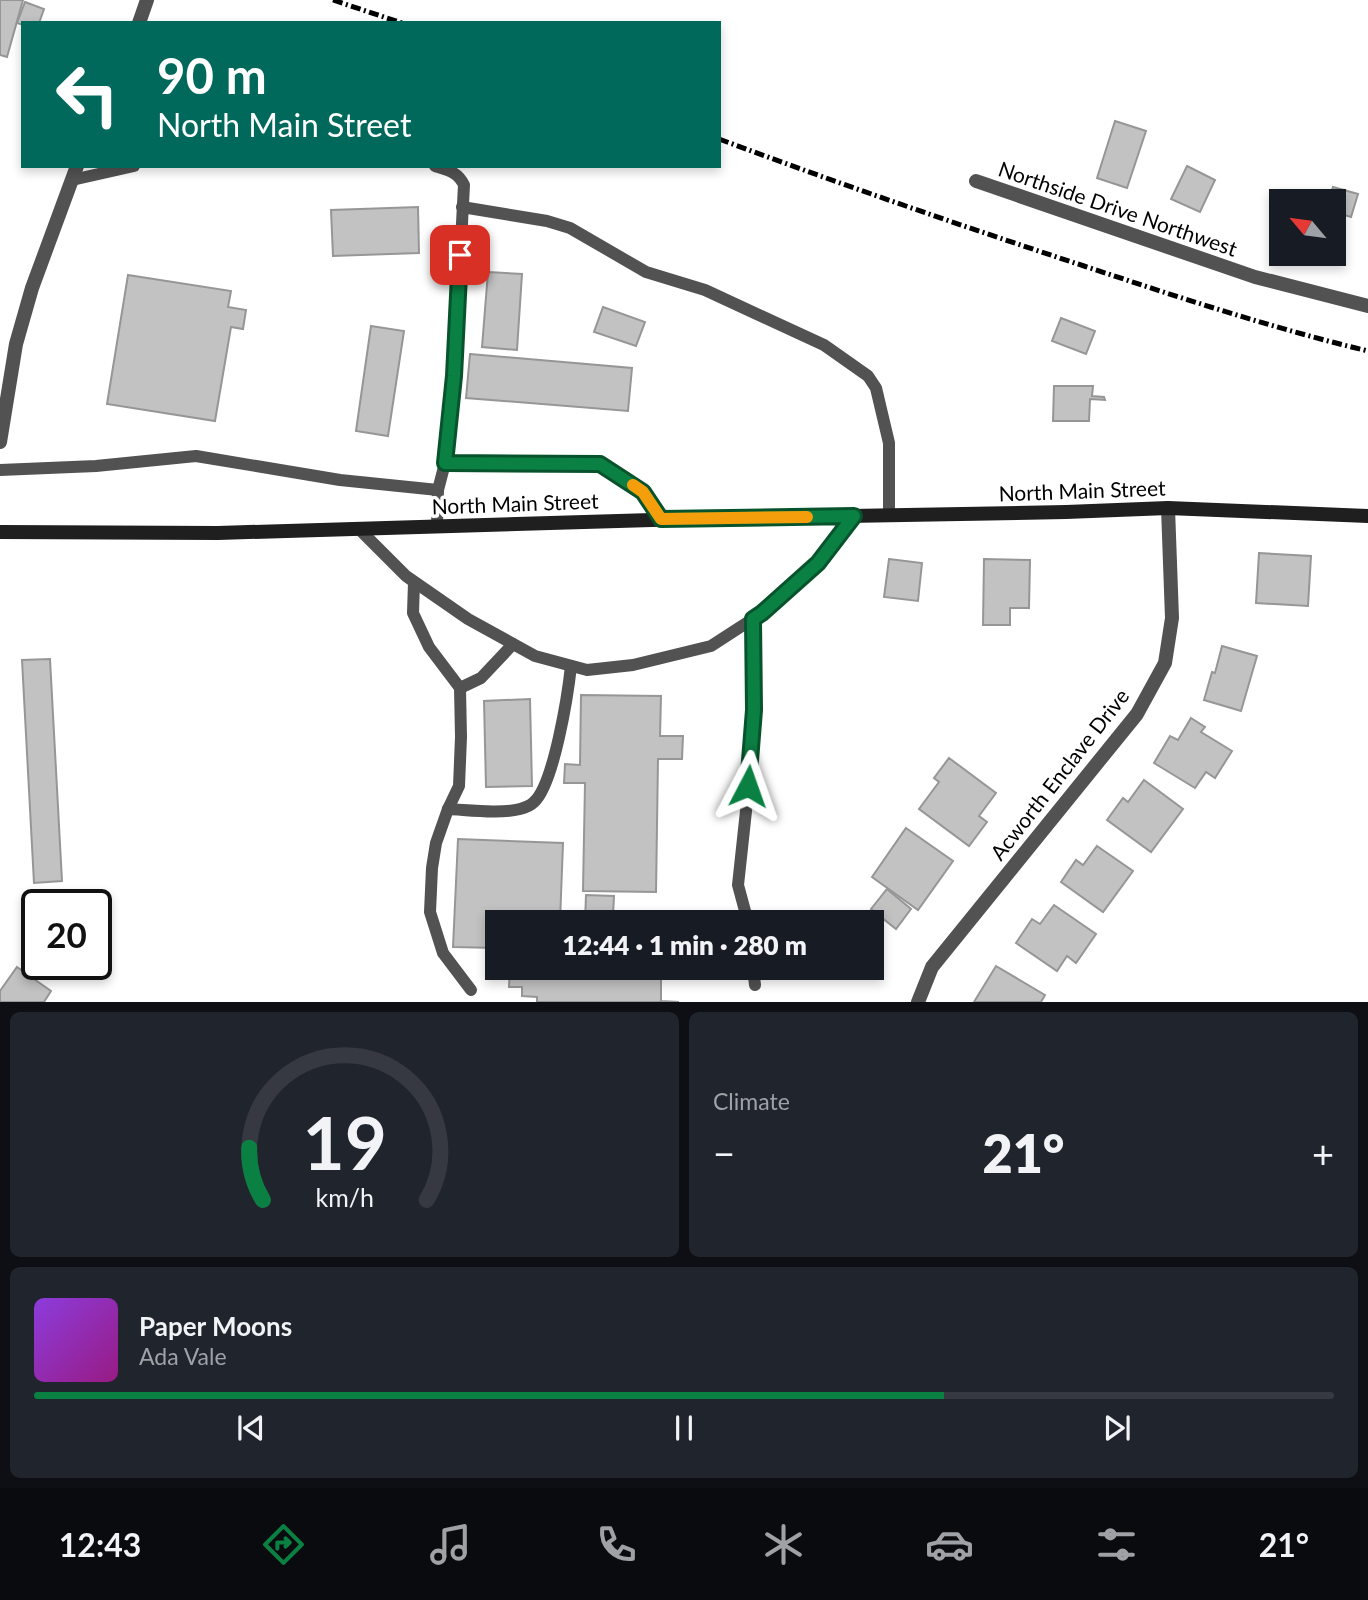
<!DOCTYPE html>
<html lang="en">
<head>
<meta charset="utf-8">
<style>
	body { margin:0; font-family:Lato,sans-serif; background:#20242c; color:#f1f3f6; height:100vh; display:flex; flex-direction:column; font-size:26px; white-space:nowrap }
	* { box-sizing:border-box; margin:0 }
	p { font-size:23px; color:#9ea1a6 }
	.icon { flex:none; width:38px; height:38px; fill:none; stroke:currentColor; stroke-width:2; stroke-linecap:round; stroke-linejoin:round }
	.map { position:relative; height:1002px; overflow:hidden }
	.sheet { display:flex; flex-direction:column; gap:10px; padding:10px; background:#0d0f14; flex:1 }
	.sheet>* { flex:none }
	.top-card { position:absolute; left:21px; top:21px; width:700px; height:147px; border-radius:0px; box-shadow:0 4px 10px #0003; background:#00695c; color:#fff; overflow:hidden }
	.needle { width:46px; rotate:299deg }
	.tools { position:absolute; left:1269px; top:189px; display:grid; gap:14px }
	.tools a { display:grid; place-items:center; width:77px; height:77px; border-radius:0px; background:#171b24; box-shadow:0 4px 10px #0003; font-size:35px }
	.speed { position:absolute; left:21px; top:889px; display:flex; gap:14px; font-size:35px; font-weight:700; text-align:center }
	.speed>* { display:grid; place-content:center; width:91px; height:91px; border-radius:50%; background:#171b24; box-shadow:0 4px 10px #0003; line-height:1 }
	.speed .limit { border:4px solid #111; border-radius:10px; background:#fff; color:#111 }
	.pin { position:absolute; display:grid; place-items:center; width:60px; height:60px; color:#fff; margin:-30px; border-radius:14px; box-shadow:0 4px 10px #0006 }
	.me { position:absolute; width:77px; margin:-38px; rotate:4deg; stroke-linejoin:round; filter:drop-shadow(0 0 5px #0008) }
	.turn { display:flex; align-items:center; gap:24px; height:147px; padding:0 21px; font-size:32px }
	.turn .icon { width:91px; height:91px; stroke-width:2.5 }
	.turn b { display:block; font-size:49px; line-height:60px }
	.big { font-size:52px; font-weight:800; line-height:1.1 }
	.sheet .widget { flex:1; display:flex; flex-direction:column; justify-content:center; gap:10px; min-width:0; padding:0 24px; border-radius:10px; background:#20242c }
	.sheet .dial { align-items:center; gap:0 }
	.dial svg { height:182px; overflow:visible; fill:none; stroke:#363941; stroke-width:7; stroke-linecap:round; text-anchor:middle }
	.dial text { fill:#f1f3f6; stroke:none }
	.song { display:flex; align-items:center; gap:21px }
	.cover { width:84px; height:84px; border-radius:10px; background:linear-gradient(135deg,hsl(270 70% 55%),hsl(310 70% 35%)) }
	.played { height:7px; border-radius:4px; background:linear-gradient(90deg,#0b8043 70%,#363941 70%) }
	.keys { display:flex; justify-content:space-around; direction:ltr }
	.heat { display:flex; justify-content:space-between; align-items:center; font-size:38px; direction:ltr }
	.sheet .tiles { flex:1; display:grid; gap:10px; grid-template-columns:1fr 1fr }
	.widget:last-child { grid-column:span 2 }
	.trip { position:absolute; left:485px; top:910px; width:399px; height:70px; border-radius:0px; background:#171b24; box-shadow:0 4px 10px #0003; font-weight:800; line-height:70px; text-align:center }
	.dock { display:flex; height:112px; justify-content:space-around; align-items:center; background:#090b0e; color:#9ea1a6 }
	.dock .icon { width:49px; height:49px }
	.dock .selected { color:#0b8043 }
	.dock b { font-size:32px; color:#f1f3f6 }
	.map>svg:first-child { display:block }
</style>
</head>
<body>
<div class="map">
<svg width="1368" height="1002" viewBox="0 0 1368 1002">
	<rect width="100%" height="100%" fill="#fff"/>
	<g fill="#c2c2c2" stroke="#969696" stroke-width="2">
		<path d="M0,0h23l-16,57 -7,-2z"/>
		<path d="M25,2l19,7 -5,14h-16v2l-6,-2z"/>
		<path d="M1115,121l31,10 -19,57 -30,-10z"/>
		<path d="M1187,166l28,14 -15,32 -29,-13z"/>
		<path d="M1333,187l25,7 -7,23 -17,-5v-11h-6z"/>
		<path d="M1293,194l16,5 -1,2h-17z"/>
		<path d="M418,207l1,46 -86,3 -2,-46z"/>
		<path d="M488,272l34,2 -5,76 -35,-3z"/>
		<path d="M128,275l103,16 -3,16 18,3 -3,19 -12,-2 -16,94 -108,-17z"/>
		<path d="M603,307l42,15 -9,24 -42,-14z"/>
		<path d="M1061,318l34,13 -9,23 -34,-13z"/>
		<path d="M371,326l33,5 -16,105 -32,-5z"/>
		<path d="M470,354l162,14 -4,43 -162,-13z"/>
		<path d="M1054,386h39l-1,10 12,1 1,3 -15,-1 -1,22h-36z"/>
		<path d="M1259,553l52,3 -3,50 -52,-3z"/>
		<path d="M889,559l33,4 -4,38 -34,-4z"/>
		<path d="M984,559l46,1 -1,48h-19v17h-27z"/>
		<path d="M1222,646l35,10 -16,55 -37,-11 8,-28 3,1z"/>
		<path d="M50,659l12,222 -28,2 -12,-223z"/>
		<path d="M581,695l80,1 -1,40h23l-1,23h-24l-2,133 -73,-1 2,-108h-21l1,-19 15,1z"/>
		<path d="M530,699l2,87 -46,1 -2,-86z"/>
		<path d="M1191,718l14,9 -4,5 31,19 -17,27 -9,-6 -11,16 -41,-25 16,-27 8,4z"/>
		<path d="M949,758l47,35 -17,23 8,6 -18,24 -50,-37 20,-27 -5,-4z"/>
		<path d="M1144,780l39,29 -32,43 -44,-32 16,-22 5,4z"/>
		<path d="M906,828l47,33 -35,49 -46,-33z"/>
		<path d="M458,839l105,4 -3,79h-63v26l-44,-1z"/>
		<path d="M1097,846l36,25 -30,41 -42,-30 15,-22 7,5z"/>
		<path d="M887,889l24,20 -15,20 -25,-20z"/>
		<path d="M586,895l28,1 -1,19h-13v7h-15z"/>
		<path d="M1054,905l42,29 -20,29 -9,-7 -10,15 -41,-28 16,-24 8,5z"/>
		<path d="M996,966l49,29 -4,7h-67z"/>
		<path d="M17,967l34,24 -7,11h-44v-11z"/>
		<path d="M510,968h112l-1,10 40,1v22l18,1h-142v-5l-15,-1v-9h-13z"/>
	</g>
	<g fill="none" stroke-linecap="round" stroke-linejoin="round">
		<g stroke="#525252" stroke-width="12">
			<path d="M435,166c13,4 23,6 29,19l-10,191 -9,87"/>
			<path d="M72,180l62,-14"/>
			<path d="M462,207l85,14 23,7 76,44 59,18 119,55 44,31 8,12 13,55v72"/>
			<path d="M0,470l96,-4 100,-10 144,24 98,10"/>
			<path d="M437,526l1,-36 7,-27 155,1 43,28 18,27"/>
			<path d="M359,529l47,47 62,43 67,37 52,14 46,-5 78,-19 51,-33 56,-50 36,-47"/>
			<path d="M414,582l-1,31 16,34 31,41 1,49 -2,49 -11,23 -12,34 -4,25 -2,44 13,41 28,37"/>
			<path d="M460,688l21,-10 32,-34"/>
			<path d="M448,809c21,1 52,5 72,0 4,-1 11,-4 14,-7 20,-18 34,-108 37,-136"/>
			<path d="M748,922l-10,-37 8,-74 8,-101 -1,-91"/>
			<path d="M753,968l2,17"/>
		</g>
		<g stroke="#525252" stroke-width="14">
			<path d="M139,23l8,-23"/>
			<path d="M976,181l279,96 113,29"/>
			<path d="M0,442l16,-98 16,-56 45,-122"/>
			<path d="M918,1002l14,-35 205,-253 28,-51 7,-45 -4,-110"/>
		</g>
		<path stroke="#1f1f1f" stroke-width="14" d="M0,532l218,1 468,-14 380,-7 102,-4 200,8"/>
		<g stroke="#000" stroke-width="5" stroke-dasharray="10 3.5 2 3.5" stroke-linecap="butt">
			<path d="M333,0l69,23"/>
			<path d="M719,139c121,45 243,87 365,127 94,31 188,62 284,85"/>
		</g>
	</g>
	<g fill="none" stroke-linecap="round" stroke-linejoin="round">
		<g stroke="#07532c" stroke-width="18">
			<path id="route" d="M460,255l-6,121 -9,87 155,1 43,28 18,27 193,-3 -36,47 -56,50 -9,6 1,91 -6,76"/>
		</g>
		<use href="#route" stroke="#0b8043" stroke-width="12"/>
		<path stroke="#f59e0b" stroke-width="12" d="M633,485l10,7 18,27 146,-2"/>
	</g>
	<g text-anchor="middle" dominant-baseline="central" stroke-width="7" stroke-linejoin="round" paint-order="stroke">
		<g font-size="21" fill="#000" stroke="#fff">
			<text transform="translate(1118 208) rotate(19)">Northside Drive Northwest</text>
			<text transform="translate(1082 490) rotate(-2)">North Main Street</text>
			<text transform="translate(515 503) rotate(-2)">North Main Street</text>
			<text transform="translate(1059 774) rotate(-52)">Acworth Enclave Drive</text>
		</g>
	</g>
</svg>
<div class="tools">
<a><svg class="needle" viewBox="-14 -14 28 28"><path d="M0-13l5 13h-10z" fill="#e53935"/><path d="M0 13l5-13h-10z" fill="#9ea1a6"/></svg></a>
</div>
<div class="speed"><div class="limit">20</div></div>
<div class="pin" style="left:460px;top:255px;background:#d93025"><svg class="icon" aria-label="arrive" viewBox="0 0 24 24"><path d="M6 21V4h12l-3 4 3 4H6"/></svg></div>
<svg class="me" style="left:748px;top:786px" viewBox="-20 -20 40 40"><path d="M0-17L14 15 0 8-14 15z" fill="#0b8043" stroke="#fff" stroke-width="4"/></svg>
<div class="trip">12:44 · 1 min · 280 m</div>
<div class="top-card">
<div class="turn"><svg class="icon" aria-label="left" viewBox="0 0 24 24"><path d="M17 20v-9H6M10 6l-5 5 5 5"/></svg><div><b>90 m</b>North Main Street</div></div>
</div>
</div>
<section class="sheet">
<div class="tiles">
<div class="widget dial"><svg viewBox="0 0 100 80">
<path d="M14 69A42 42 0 1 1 86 69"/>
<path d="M14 69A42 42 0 0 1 8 46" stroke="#0b8043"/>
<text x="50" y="56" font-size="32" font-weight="700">19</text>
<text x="50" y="72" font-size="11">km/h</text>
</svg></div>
<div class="widget"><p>Climate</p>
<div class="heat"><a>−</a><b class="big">21°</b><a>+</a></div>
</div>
<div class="widget">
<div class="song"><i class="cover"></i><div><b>Paper Moons</b><p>Ada Vale</p></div></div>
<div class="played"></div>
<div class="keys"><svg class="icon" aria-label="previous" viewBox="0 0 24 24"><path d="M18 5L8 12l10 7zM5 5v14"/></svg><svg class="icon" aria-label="pause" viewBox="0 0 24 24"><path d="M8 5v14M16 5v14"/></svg><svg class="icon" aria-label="next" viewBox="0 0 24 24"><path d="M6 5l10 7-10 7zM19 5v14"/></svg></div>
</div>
</div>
</section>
<nav class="dock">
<b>12:43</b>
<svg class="icon selected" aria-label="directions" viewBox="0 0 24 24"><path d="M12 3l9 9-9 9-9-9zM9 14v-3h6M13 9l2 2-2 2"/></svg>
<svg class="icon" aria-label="music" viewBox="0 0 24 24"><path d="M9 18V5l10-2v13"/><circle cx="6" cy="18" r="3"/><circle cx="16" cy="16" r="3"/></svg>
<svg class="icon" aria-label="phone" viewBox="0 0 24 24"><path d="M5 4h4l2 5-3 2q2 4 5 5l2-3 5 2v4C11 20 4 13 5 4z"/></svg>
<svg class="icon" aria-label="climate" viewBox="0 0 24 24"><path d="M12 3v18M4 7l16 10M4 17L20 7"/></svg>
<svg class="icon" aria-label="car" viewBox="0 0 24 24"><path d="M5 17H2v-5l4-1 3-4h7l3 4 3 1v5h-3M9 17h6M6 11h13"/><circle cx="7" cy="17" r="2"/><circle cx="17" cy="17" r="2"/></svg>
<svg class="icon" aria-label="filters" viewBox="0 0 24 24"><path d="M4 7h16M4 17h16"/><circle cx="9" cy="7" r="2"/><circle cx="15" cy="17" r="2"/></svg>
<b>21°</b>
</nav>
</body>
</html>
